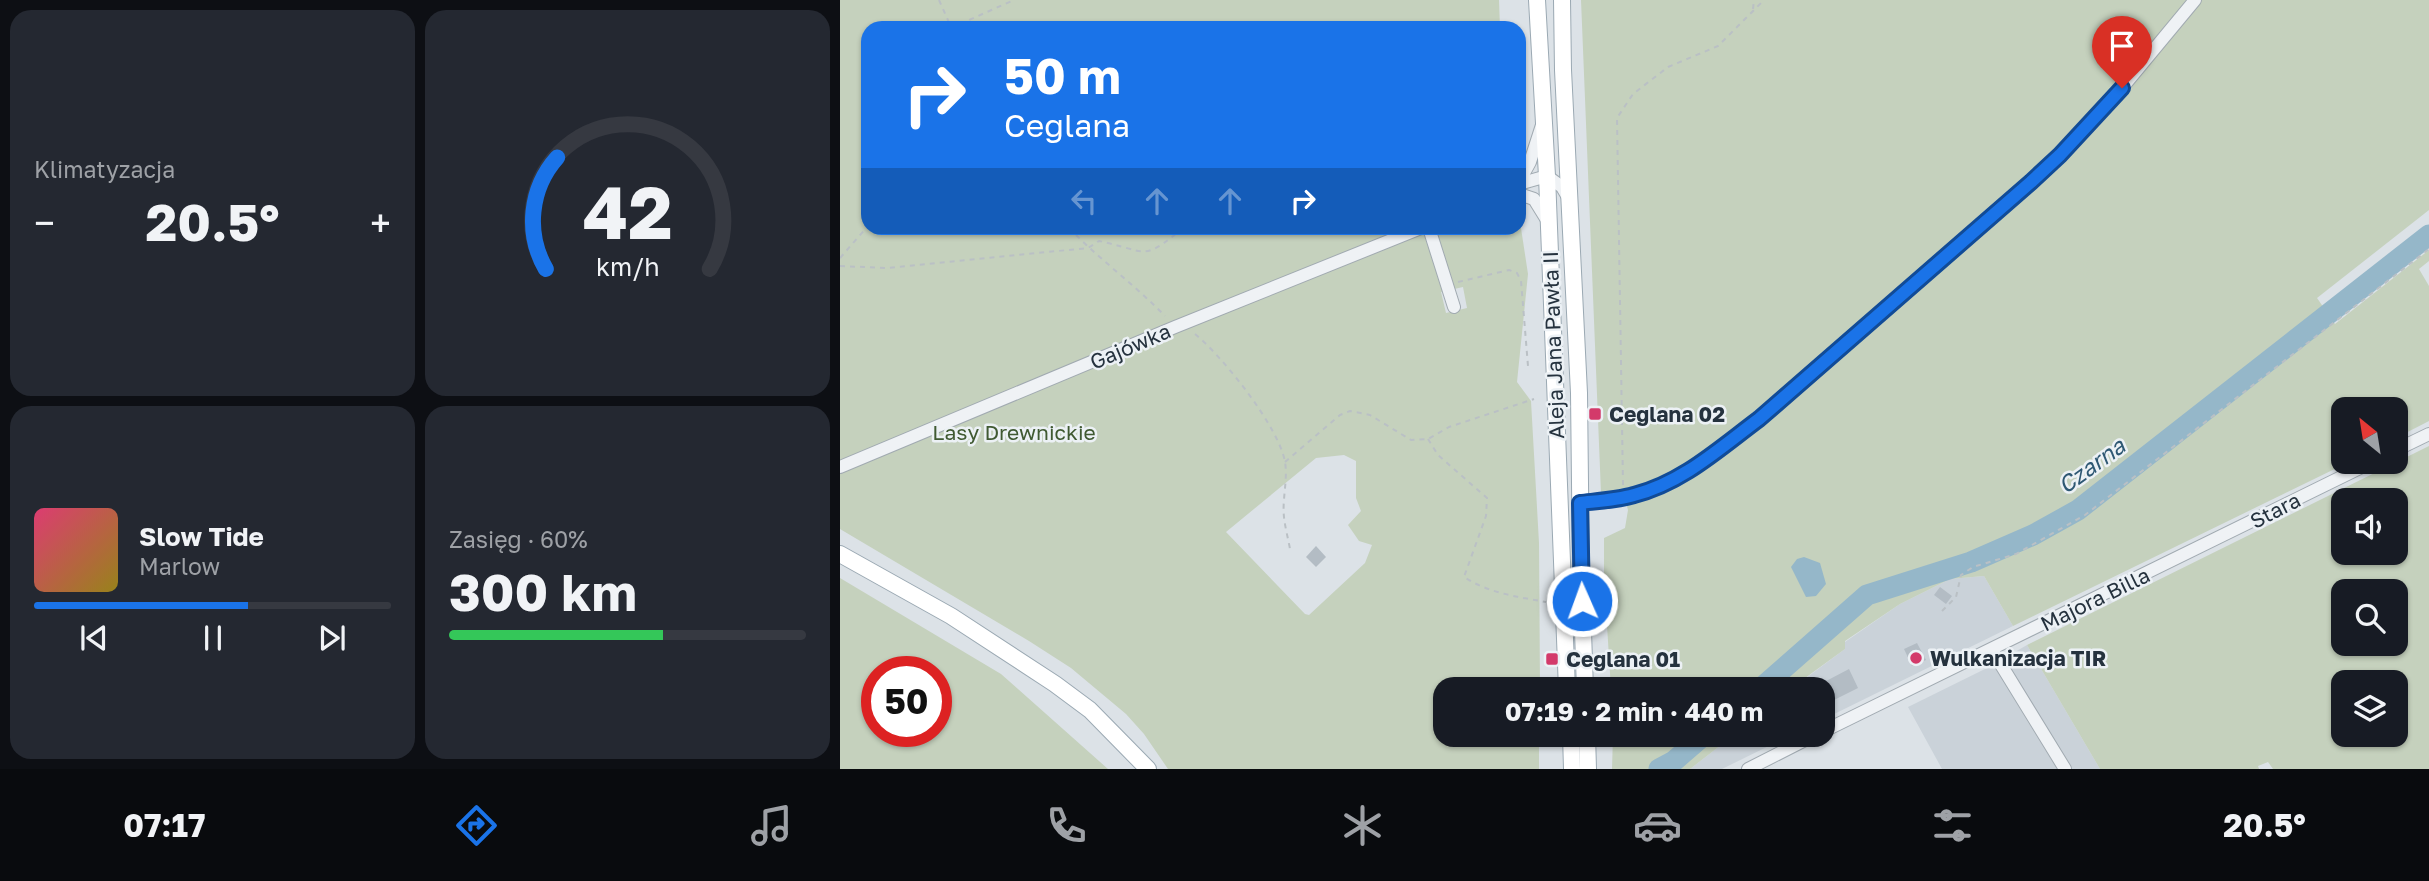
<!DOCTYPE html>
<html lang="pl">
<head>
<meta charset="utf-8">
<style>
	body { margin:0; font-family:"Golos Text",sans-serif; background:#242831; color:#f1f3f6; height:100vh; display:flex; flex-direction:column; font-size:26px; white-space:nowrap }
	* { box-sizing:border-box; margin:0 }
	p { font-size:23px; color:#9ea1a6 }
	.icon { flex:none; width:38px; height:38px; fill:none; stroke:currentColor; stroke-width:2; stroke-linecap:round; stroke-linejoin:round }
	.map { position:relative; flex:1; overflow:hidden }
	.details { display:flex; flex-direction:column; gap:10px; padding:10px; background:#0d0f14; width:840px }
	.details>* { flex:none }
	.top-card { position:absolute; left:21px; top:21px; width:665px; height:214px; border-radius:21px; box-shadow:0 2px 5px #0004; background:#1a73e8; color:#fff; overflow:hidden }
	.needle { width:46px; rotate:330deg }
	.tools { position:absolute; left:1491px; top:397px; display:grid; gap:14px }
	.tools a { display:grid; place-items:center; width:77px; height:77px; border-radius:14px; background:#171b24; box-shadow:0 2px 5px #0004; font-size:35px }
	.speed { position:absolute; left:21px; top:656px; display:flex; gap:14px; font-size:35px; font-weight:700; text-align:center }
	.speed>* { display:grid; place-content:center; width:91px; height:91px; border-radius:50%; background:#171b24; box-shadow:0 2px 5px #0004; line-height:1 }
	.speed .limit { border:10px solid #d22; background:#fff; color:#111 }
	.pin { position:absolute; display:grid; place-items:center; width:60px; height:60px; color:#fff; margin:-72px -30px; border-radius:50% 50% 50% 0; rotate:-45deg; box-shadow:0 0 7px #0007 }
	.pin .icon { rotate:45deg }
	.me { position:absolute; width:77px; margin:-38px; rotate:358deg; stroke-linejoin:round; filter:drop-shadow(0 0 5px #0008) }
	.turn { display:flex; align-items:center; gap:24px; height:147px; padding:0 28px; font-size:32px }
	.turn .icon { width:91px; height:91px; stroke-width:2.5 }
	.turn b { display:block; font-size:49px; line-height:60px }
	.lanes { display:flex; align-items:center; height:66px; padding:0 28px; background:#0003; justify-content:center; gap:35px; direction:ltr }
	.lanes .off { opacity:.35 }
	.big { font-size:52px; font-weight:700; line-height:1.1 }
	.details .widget { flex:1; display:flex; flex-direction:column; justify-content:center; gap:10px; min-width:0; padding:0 24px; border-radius:21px; background:#242831 }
	.details .dial { align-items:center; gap:0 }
	.dial svg { height:182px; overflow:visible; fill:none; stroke:#363941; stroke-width:7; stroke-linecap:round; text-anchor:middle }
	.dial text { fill:#f1f3f6; stroke:none }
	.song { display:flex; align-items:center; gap:21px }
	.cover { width:84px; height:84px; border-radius:10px; background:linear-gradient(135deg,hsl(340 70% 55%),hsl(50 70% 35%)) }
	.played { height:7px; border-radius:4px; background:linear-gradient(90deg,#1a73e8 60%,#363941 60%) }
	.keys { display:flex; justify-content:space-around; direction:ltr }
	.heat { display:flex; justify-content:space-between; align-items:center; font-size:38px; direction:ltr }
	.charge { height:10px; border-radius:5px; background:linear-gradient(90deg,#34c759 60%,#363941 0) }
	.details .tiles { flex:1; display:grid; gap:10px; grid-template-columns:repeat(2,1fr) }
	.trip { position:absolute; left:593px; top:677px; width:402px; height:70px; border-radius:21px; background:#171b24; box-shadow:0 2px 5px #0004; font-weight:700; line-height:70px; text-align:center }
	.tab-bar { display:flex; height:112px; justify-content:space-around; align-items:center; background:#090b0e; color:#9ea1a6 }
	.tab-bar .icon { width:49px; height:49px }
	.tab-bar .active { color:#1a73e8 }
	.tab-bar b { font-size:32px; color:#f1f3f6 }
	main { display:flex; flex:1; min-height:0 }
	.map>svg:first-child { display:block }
</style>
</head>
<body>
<main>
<section class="details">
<div class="tiles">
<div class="widget"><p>Klimatyzacja</p>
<div class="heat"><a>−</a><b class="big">20.5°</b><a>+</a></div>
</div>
<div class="widget dial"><svg viewBox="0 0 100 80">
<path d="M14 69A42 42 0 1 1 86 69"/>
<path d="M14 69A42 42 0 0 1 19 20" stroke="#1a73e8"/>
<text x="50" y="56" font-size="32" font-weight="700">42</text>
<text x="50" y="72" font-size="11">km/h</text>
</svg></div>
<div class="widget">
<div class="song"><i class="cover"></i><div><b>Slow Tide</b><p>Marlow</p></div></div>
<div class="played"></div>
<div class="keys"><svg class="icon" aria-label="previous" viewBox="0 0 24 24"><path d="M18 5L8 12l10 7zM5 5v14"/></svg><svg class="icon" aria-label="pause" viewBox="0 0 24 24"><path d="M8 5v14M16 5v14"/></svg><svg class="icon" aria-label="next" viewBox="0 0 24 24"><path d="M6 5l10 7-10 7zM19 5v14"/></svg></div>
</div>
<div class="widget"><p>Zasięg · 60%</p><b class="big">300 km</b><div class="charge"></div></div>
</div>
</section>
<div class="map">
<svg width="1589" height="769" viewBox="0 0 1589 769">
	<rect width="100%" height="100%" fill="#dce2e7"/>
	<g fill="#cad2d9">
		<path d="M1144,576l29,50 -189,93v-29h-34l55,-41v-7l55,-38 50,-25z"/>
		<path d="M1187,645l73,124h-158l-34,-62 81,-40z"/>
		<path d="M894,735h57l-69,34h-32z"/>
	</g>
	<g fill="#c5d1bd" fill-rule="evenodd">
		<path d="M0,0h659l1,28h-632v200h651v-13l9,59 -11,108 14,19 8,142 1,146 -94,1v45h93v34h-371l-24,-35 -18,-20 -55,-46 -42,-27 -189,-112zM623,287l4,21 -21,5 -5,-21zM504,455l12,6v37l5,13 -13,14 11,16 13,4 -7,18 -56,52 -4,-1 -79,-82 90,-74z"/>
		<path d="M741,0h848v210l-112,88 18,26 94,-74v11l-10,8 10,17v135l-33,17v-28h-53v52h6l-336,164 -29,-50 -34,3 -50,25 -55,37v8l-55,40h-179l-7,-111v-40l21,-10 3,-18 -5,-18 -22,1zM1198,170l-2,16 -143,122z"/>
		<path d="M1589,446v323h-156l-5,-7 -10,4 1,3h-159l-73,-124zM1503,500h53v53h-53zM1503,592h53v52h-53zM1503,682h53v53h-53z"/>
		<path d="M0,578l161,96 107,95h-268zM37,672h59v60h-59z"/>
		<path d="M773,735h121l-44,34h-78z"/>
	</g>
	<path fill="#95b7c9" d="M964,557l16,6 6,21 -10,12 -10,1 -15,-30 6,-8z"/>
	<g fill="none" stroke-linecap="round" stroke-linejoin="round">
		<g stroke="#95b7c9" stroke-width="21">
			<path d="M919,690l108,-95 104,-33 62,-27 45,-25 351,-275"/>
			<path d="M819,769l15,-8 30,-26"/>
		</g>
	</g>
	<g fill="#b3bcc4">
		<path d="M476,546l10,11 -10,10 -10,-10z"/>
		<path d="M1100,587l12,9 -6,8 -12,-9z"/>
		<path d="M1077,643l9,17 -14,6 -8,-17z"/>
		<path d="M1009,669l9,19 -34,17v-15h-15z"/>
	</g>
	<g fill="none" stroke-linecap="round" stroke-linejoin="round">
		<g stroke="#a1aab1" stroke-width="14">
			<g id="minor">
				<path d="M679,182l11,-20 12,-37"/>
				<path d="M679,184l28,-8 15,11 7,12"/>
				<path d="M679,194l15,5 13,21"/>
				<path d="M589,228l25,79"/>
				<path d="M1556,450l33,-16"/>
				<path d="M0,467l335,-140 246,-99"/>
				<path d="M740,503c18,-2 37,-3 54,-8 48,-12 86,-46 125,-76l301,-264 62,-67 73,-88"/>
				<path d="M1152,650l73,119"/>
				<path d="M984,731l548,-269"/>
				<path d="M908,769l67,-34"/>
			</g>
		</g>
		<g stroke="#9ba9b3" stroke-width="18">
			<g id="major">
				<path d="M697,0l10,176 20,514"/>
				<path d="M722,0l1,70 16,323 2,179 4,118"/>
				<path d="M0,554l111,62 104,68 35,26 58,59"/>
				<path d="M731,735l1,34"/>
				<path d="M747,735l1,34"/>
			</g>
		</g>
		<g stroke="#bac0c5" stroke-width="2" stroke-dasharray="5 5" stroke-linecap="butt">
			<path d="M99,0l12,27"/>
			<path d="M913,9l1,-9"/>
			<path d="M111,28l63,-28"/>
			<path d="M229,228c30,31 66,57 96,88"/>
			<path d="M0,258l28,-32"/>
			<path d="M0,266l47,2 201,-20 11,-7c49,10 42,22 84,-13"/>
			<path d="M618,282l51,-12 8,3 4,8 7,85"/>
			<path d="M355,334c28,23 84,93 90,128 3,18 -3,37 -1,55 1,10 4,21 6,32"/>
			<path d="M588,439l10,16 49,43 -1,18 -22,61c24,16 54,20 82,25"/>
			<path d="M445,462l55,-47 10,-4 20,4 41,25 17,-1 21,-12 85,-28"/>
			<path d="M783,485l-6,-367 16,-24 35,-27 50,-21 46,-46"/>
			<path d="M1102,611l14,-14 5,-22 12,-8 43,-13 69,-39 344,-266"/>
			<path d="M703,747v-12"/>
		</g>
		<use href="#minor" stroke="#eff2f5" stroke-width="12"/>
		<use href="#major" stroke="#fff" stroke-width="16"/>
	</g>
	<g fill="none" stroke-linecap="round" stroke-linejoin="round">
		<g stroke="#114b97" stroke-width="18">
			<path id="route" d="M742,601l-2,-98c18,-2 37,-3 54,-8 48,-12 86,-47 125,-76l272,-237 29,-27 62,-67"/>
		</g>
		<use href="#route" stroke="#1a73e8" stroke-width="12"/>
	</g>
	<g fill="#d33a6a" stroke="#ecf1f5" stroke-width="2.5">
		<rect x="748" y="407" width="14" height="14" rx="3.5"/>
		<circle cx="1076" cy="658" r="7"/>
		<rect x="705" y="652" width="14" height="14" rx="3.5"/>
	</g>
	<g text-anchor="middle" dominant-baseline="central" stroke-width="5" stroke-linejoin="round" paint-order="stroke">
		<g font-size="21" fill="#25323e" stroke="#ecf1f5">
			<text transform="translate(713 345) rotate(-92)">Aleja Jana Pawła II</text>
			<text transform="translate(290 346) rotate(-23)">Gajówka</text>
			<text transform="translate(1435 510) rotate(-27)">Stara</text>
			<text transform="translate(1255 599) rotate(-26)">Majora Billa</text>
		</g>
		<g font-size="21" font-weight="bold" fill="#25323e" stroke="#ecf1f5" text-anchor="start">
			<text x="769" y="414">Ceglana 02</text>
			<text x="1090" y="658">Wulkanizacja TIR</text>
			<text x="726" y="659">Ceglana 01</text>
		</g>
		<g font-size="21" fill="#405a32" stroke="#ecf1f5">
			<text x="174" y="432">Lasy Drewnickie</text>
		</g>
		<g font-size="23" font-style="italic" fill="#2e5873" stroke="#ecf1f5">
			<text transform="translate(1251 465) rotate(-36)">Czarna</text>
		</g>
	</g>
</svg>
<div class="tools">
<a><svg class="needle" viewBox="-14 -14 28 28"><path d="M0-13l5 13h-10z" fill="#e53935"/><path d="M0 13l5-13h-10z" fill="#9ea1a6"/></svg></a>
<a><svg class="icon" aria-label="sound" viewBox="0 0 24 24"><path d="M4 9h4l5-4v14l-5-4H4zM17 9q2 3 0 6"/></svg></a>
<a><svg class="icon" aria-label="search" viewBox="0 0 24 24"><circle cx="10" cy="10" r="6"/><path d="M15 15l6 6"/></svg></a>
<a><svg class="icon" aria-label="layers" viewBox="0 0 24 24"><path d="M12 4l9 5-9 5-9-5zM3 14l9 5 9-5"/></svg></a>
</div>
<div class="speed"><div class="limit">50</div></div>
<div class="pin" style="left:1282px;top:88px;background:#d93025"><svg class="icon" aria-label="arrive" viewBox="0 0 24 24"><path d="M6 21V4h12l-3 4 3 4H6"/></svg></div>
<svg class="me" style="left:742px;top:601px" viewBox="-20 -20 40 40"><circle r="17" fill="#1a73e8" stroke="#fff" stroke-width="3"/><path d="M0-11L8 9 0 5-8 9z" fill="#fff"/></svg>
<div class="trip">07:19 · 2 min · 440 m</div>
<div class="top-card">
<div class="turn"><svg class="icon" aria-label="right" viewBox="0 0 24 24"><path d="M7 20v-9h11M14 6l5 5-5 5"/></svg><div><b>50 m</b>Ceglana</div></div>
<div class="lanes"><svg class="icon off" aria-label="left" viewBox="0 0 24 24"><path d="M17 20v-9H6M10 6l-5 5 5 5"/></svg><svg class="icon off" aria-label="ahead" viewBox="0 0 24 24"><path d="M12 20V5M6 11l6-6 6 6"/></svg><svg class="icon off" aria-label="ahead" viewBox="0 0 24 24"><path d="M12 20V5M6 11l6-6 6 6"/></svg><svg class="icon" aria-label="right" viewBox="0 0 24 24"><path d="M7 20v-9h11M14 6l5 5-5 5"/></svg></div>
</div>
</div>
</main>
<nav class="tab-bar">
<b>07:17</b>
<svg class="icon active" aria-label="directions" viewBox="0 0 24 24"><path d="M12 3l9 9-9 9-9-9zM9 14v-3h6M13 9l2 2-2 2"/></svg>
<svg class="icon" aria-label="music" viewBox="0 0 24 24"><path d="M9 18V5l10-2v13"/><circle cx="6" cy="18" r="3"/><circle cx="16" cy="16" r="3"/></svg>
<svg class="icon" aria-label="phone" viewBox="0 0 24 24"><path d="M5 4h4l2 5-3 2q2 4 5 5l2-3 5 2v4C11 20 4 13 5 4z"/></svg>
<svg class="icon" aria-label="climate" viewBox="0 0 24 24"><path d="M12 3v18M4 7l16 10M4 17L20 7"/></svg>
<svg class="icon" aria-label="car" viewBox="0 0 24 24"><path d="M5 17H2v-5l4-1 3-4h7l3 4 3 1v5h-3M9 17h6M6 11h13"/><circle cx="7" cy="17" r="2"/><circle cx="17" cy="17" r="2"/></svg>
<svg class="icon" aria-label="filters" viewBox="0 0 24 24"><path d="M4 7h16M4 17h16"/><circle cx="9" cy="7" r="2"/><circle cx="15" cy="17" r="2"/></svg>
<b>20.5°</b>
</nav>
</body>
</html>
